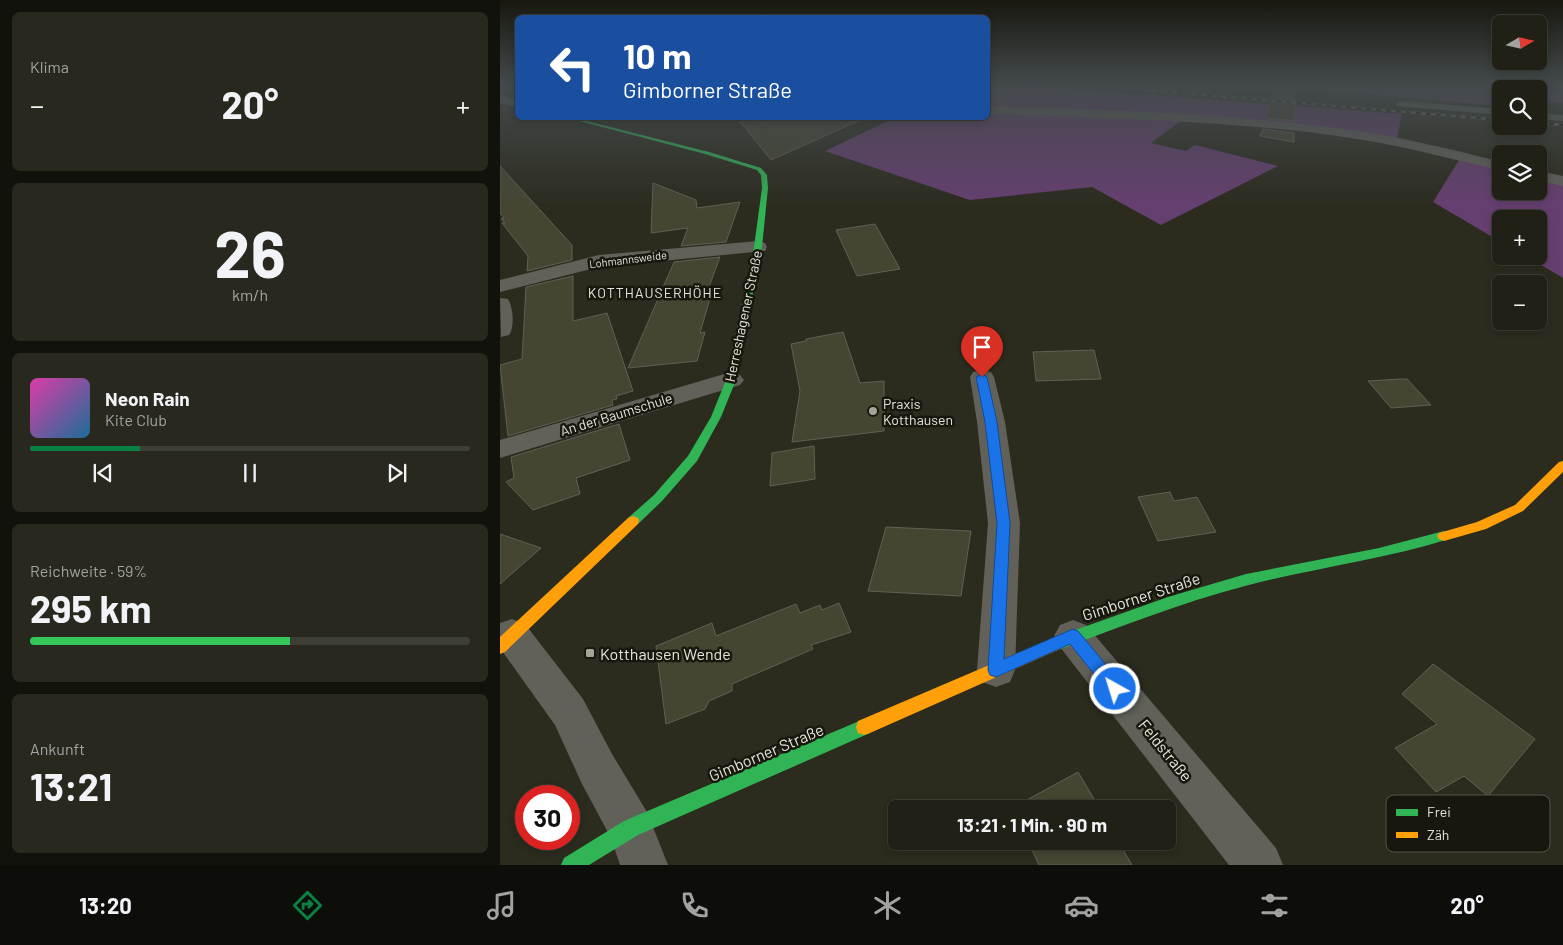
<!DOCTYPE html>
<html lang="de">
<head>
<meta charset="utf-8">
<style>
	body { margin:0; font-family:Barlow,sans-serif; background:#28281f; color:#f1f3f6; height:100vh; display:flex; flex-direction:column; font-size:19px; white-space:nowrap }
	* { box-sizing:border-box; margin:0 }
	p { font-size:16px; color:#a2a3a1 }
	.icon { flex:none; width:28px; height:28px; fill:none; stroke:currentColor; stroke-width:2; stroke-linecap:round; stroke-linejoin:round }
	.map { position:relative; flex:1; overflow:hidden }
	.details { display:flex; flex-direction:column; gap:12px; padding:12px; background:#12120c; width:500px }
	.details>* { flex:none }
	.hud { position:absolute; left:15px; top:15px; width:475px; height:105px; border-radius:8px; box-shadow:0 2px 8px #0003,0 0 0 1px #3d3e35; background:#1a4fa0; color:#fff; overflow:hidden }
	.needle { width:32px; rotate:81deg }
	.fabs { position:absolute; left:992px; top:15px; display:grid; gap:10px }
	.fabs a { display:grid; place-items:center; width:55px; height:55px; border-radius:8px; background:#202016; box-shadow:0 2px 8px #0003,0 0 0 1px #3d3e35; font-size:25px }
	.speed { position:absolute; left:15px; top:785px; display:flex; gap:10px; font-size:25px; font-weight:700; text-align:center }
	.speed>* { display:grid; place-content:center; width:65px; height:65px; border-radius:50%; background:#202016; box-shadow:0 2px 8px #0003,0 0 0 1px #3d3e35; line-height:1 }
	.speed .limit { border:8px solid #d22; background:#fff; color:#111 }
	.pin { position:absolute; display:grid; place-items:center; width:42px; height:42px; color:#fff; margin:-51px -21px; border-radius:50% 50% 50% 0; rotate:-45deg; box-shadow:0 0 5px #0007 }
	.pin .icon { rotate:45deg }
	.me { position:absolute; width:55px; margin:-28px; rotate:321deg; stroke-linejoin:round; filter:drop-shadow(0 0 4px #0008) }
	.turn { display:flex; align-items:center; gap:18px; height:105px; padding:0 25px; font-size:22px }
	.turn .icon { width:65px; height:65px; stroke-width:2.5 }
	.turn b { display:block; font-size:35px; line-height:42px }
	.big { font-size:38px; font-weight:700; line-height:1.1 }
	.details .tile { flex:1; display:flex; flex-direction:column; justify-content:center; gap:8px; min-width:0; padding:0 18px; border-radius:8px; background:#28281f }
	.details .dial { align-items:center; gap:0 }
	.dial b { font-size:65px; line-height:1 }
	.song { display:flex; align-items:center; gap:15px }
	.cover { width:60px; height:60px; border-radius:8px; background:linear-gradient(135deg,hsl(320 70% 55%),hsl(200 70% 35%)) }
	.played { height:5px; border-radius:2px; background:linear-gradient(90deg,#0b8043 25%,#3d3e35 25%) }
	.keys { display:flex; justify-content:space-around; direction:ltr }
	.heat { display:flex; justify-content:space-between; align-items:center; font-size:28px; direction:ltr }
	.charge { height:8px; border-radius:4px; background:linear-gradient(90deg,#34c759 59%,#3d3e35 0) }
	.trip { position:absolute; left:388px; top:800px; width:288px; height:50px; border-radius:8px; background:#202016; box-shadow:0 2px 8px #0003,0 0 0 1px #3d3e35; font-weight:700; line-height:50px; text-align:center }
	.dock { display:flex; height:80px; justify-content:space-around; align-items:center; background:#0d0d09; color:#a2a3a1 }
	.dock .icon { width:35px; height:35px }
	.dock .on { color:#0b8043 }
	.dock b { font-size:22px; color:#f1f3f6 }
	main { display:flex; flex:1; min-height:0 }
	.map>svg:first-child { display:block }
</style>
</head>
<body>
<main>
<section class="details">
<div class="tile"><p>Klima</p>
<div class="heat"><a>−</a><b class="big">20°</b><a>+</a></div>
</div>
<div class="tile dial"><b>26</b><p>km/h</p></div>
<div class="tile">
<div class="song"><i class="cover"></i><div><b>Neon Rain</b><p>Kite Club</p></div></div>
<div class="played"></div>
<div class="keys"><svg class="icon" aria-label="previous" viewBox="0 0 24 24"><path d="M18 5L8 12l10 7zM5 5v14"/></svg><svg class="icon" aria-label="pause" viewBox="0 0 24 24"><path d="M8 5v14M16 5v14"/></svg><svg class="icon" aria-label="next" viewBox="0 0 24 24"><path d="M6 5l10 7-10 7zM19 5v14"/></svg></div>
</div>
<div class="tile"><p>Reichweite · 59%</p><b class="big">295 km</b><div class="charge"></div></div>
<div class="tile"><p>Ankunft</p><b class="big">13:21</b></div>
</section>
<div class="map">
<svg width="1063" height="865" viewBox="0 0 1063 865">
	<rect width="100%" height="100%" fill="#2b2b1e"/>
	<path fill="#5f4366" d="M792,87h251l20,4v12l-24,-2v-12h-38v17z"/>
	<g fill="#663f71">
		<path d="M488,87h58l356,27 -5,25 -215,-19 -31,23 35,8 9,-6 83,21 -117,59 -69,-38 -122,13 -145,-49 69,-33h94z"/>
		<path d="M959,160l42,9v22h38v-13l24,6v94l-37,-22h13v-37h-38v23l-68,-40z"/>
	</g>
	<g fill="#454532" stroke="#606055">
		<path d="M777,86h18l-1,35 -28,-3z"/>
		<path d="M237,118h128l-94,42z"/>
		<path d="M763,129l31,4v9l-34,-6z"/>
		<path d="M0,166l72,79v15l-45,11 1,-15 -26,-33h3l-4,-4 3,-1 -4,-5z"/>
		<path d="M153,183l43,17 1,8 43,-6 -14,40 -45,4 7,-18 -37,5z"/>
		<path d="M375,224l25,45 -43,7 -21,-46z"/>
		<path d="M220,257l-14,38h5l-11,38 5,-1 -8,29 -69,7 46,-106z"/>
		<path d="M73,276v45l34,-8 26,78 -17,5 1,3 -5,1 1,5 -105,31 -8,-71 22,-6 4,-72z"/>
		<path d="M343,332l17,51 24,-2v50l-92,11 8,-51 -9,-47 15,-3v-2z"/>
		<path d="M594,350l7,29 -65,2 -3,-29z"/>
		<path d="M900,379h7l24,26 -40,3 -23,-27z"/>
		<path d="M119,424l11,36 -54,18 4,16 -47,16 -27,-28 8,-4 -3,-21z"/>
		<path d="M314,446l1,33 -45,7 2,-33z"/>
		<path d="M670,492l4,9 23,-4 19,35 -58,9 -20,-44z"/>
		<path d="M386,527l85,4 -10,65 -93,-5z"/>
		<path d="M0,534l41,14 -41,36z"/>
		<path d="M339,603l12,29 -40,13 2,4 -81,35v7l-23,10 -4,8 -39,15 -10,-78 56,-23 4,13 80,-32 4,9 20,-8 2,5z"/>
		<path d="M933,664l102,75 -47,57 -24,-20 -28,16 -41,-44 42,-24 -35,-30z"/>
		<path d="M578,772l22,37h-88v-1z"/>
		<path d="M528,841h90l14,24h-93z"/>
	</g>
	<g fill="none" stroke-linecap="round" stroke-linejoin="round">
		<g fill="#61615a" fill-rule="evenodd">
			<path d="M900,101l101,8v6l-104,-9v-4z"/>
			<path d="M1039,113l24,2v6l-24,-2z"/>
		</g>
		<g fill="#61615a" fill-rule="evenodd">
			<path d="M0,95l18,5v7l-18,-4z"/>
			<path d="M488,106c123,4 247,7 369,25 49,7 97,19 144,31v8c-48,-10 -95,-24 -144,-31 -122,-19 -246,-21 -369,-25z"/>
			<path d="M1039,171l24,5v10l-24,-5z"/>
			<path d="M258,241l7,2 2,4 -2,4 -166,16 -99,25v-12l99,-25z"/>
			<path d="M0,298l8,1c5,8 7,28 1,36l-8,2z"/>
			<path d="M482,370l9,2 3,5 11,45 15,101 -5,147 -5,12 -14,5 -14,-5 -5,-12 11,-147 -11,-101 -7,-45 3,-5z"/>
			<path d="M231,372l9,3 4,5 -4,5 -240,73v-18z"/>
			<path d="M12,619l13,5 58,75 29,55 35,58 21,53h-48l-9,-27 -29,-54 -27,-59 -55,-77v-25z"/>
			<path d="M573,620l13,5 190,223 7,17h-54l-169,-218 -6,-11 6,-11z"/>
		</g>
		<g fill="#30b455" fill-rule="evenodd">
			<path d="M68,118h7l134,34 52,16 6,7 1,13 -6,59 -26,133 -15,37 -24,44 -35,40 -24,23h-10l-1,-3 1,-3 26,-23 34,-39 23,-39 15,-37 28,-133 8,-59 -1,-13 -4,-5 -52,-16z"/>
			<path d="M944,531l5,2 2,3 -2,3c-67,21 -136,29 -204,47 -65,17 -127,42 -190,65l-5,-2 -3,-5 3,-5 118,-42 78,-23 133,-26z"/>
			<path d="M364,719l6,2 2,6 -2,6 -232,102 -49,30h-28l3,-7 60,-37z"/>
		</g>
		<g fill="#ff9f0a" fill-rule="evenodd">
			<path d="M1063,86v3l-9,-3z"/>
			<path d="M1063,461v11l-40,39 -37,18 -42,12 -5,-2 -2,-3 2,-3 38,-11 38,-17 44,-43z"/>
			<path d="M133,516l5,2 1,3 -1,3 -133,128 -5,2v-17l128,-119z"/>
			<path d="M555,637l5,2 3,5 -3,5 -190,84 -6,2 -6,-2 -2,-6 2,-6z"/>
		</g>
		<g stroke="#696962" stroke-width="2.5">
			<g id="rail">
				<path d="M597,86l404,34"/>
				<path d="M1039,123l24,2"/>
			</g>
		</g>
		<use href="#rail" stroke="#17170d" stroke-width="2" stroke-dasharray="5" stroke-linecap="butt"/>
	</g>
	<linearGradient id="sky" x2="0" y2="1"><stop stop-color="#181810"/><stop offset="0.41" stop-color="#444a4c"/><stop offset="1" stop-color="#444a4c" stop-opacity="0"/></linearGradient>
	<rect width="1063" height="208" fill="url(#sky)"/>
	<path fill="#1a73e8" stroke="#114b97" d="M482,374l5,3 10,45 13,101 -6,136 69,-30 5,2 43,52 3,6 -3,5 -6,2 -5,-2 -40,-50 -74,33 -6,-2 -2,-5 9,-147 -12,-101 -9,-45z"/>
	<g fill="#a4a597" stroke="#17170d" stroke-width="2">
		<circle cx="373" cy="411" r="5"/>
		<rect x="85" y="648" width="10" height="10" rx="2.5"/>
	</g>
	<g text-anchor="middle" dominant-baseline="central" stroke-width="5" stroke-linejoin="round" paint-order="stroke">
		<g font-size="11" fill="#e5e6d8" stroke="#17170d">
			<text transform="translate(128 259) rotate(-7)">Lohmannsweide</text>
		</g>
		<g font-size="14" letter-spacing="1" fill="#e5e6d8" stroke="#17170d">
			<text x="155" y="292">KOTTHAUSERHÖHE</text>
		</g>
		<g font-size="14" fill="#e5e6d8" stroke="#17170d">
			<text transform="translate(243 316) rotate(-78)">Herreshagener Straße</text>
			<text transform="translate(116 414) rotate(-17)">An der Baumschule</text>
		</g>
		<g font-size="14" fill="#e5e6d8" stroke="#17170d" text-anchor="start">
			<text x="383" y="403">Praxis<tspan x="383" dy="16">Kotthausen</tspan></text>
		</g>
		<g font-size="16" fill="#e5e6d8" stroke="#17170d">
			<text transform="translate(641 596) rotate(-18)">Gimborner Straße</text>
			<text transform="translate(666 750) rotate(51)">Feldstraße</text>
			<text transform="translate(266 752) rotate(-23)">Gimborner Straße</text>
		</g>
		<g font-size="16" fill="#e5e6d8" stroke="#17170d" text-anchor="start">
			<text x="100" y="653">Kotthausen Wende</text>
		</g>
	</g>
	<rect x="886" y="795" width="164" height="57" rx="8" fill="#17170d" stroke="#55554a" stroke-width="1"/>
	<rect x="896" y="809" width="22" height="7" fill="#30b455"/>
	<rect x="896" y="832" width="22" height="6" fill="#ff9f0a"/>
	<g font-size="14" fill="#e5e6d8">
		<text x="927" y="817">Frei</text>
		<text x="927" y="840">Zäh</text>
	</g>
</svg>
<div class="fabs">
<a><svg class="needle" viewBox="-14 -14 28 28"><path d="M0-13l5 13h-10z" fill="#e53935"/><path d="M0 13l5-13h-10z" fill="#a2a3a1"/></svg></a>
<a><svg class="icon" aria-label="search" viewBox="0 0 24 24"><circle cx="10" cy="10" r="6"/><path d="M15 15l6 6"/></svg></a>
<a><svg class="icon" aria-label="layers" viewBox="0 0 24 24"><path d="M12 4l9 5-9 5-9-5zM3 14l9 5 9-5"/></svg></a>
<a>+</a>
<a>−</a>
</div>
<div class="speed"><div class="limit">30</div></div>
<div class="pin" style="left:482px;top:377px;background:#d93025"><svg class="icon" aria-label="arrive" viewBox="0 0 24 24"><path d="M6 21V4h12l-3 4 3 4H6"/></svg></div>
<svg class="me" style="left:615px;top:689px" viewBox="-20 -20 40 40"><circle r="17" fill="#1a73e8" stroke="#fff" stroke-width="3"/><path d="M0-11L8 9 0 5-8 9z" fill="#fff"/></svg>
<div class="trip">13:21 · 1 Min. · 90 m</div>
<div class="hud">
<div class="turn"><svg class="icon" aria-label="left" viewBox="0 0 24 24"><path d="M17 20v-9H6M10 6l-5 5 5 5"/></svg><div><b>10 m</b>Gimborner Straße</div></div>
</div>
</div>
</main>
<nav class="dock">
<b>13:20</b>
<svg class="icon on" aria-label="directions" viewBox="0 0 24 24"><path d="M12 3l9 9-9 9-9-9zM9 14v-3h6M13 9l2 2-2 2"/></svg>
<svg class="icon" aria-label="music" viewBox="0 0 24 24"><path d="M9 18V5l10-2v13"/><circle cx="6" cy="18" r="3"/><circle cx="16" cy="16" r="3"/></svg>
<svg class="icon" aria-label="phone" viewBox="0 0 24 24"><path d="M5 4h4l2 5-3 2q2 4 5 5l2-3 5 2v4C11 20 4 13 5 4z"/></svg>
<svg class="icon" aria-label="climate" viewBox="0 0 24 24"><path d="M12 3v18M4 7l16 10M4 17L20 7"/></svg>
<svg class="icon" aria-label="car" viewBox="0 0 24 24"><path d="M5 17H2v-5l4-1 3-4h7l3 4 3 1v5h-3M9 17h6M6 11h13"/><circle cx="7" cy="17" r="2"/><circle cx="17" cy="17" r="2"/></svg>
<svg class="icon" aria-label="filters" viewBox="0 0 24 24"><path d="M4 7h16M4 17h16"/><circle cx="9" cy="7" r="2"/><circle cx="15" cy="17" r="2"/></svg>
<b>20°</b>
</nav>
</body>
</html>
